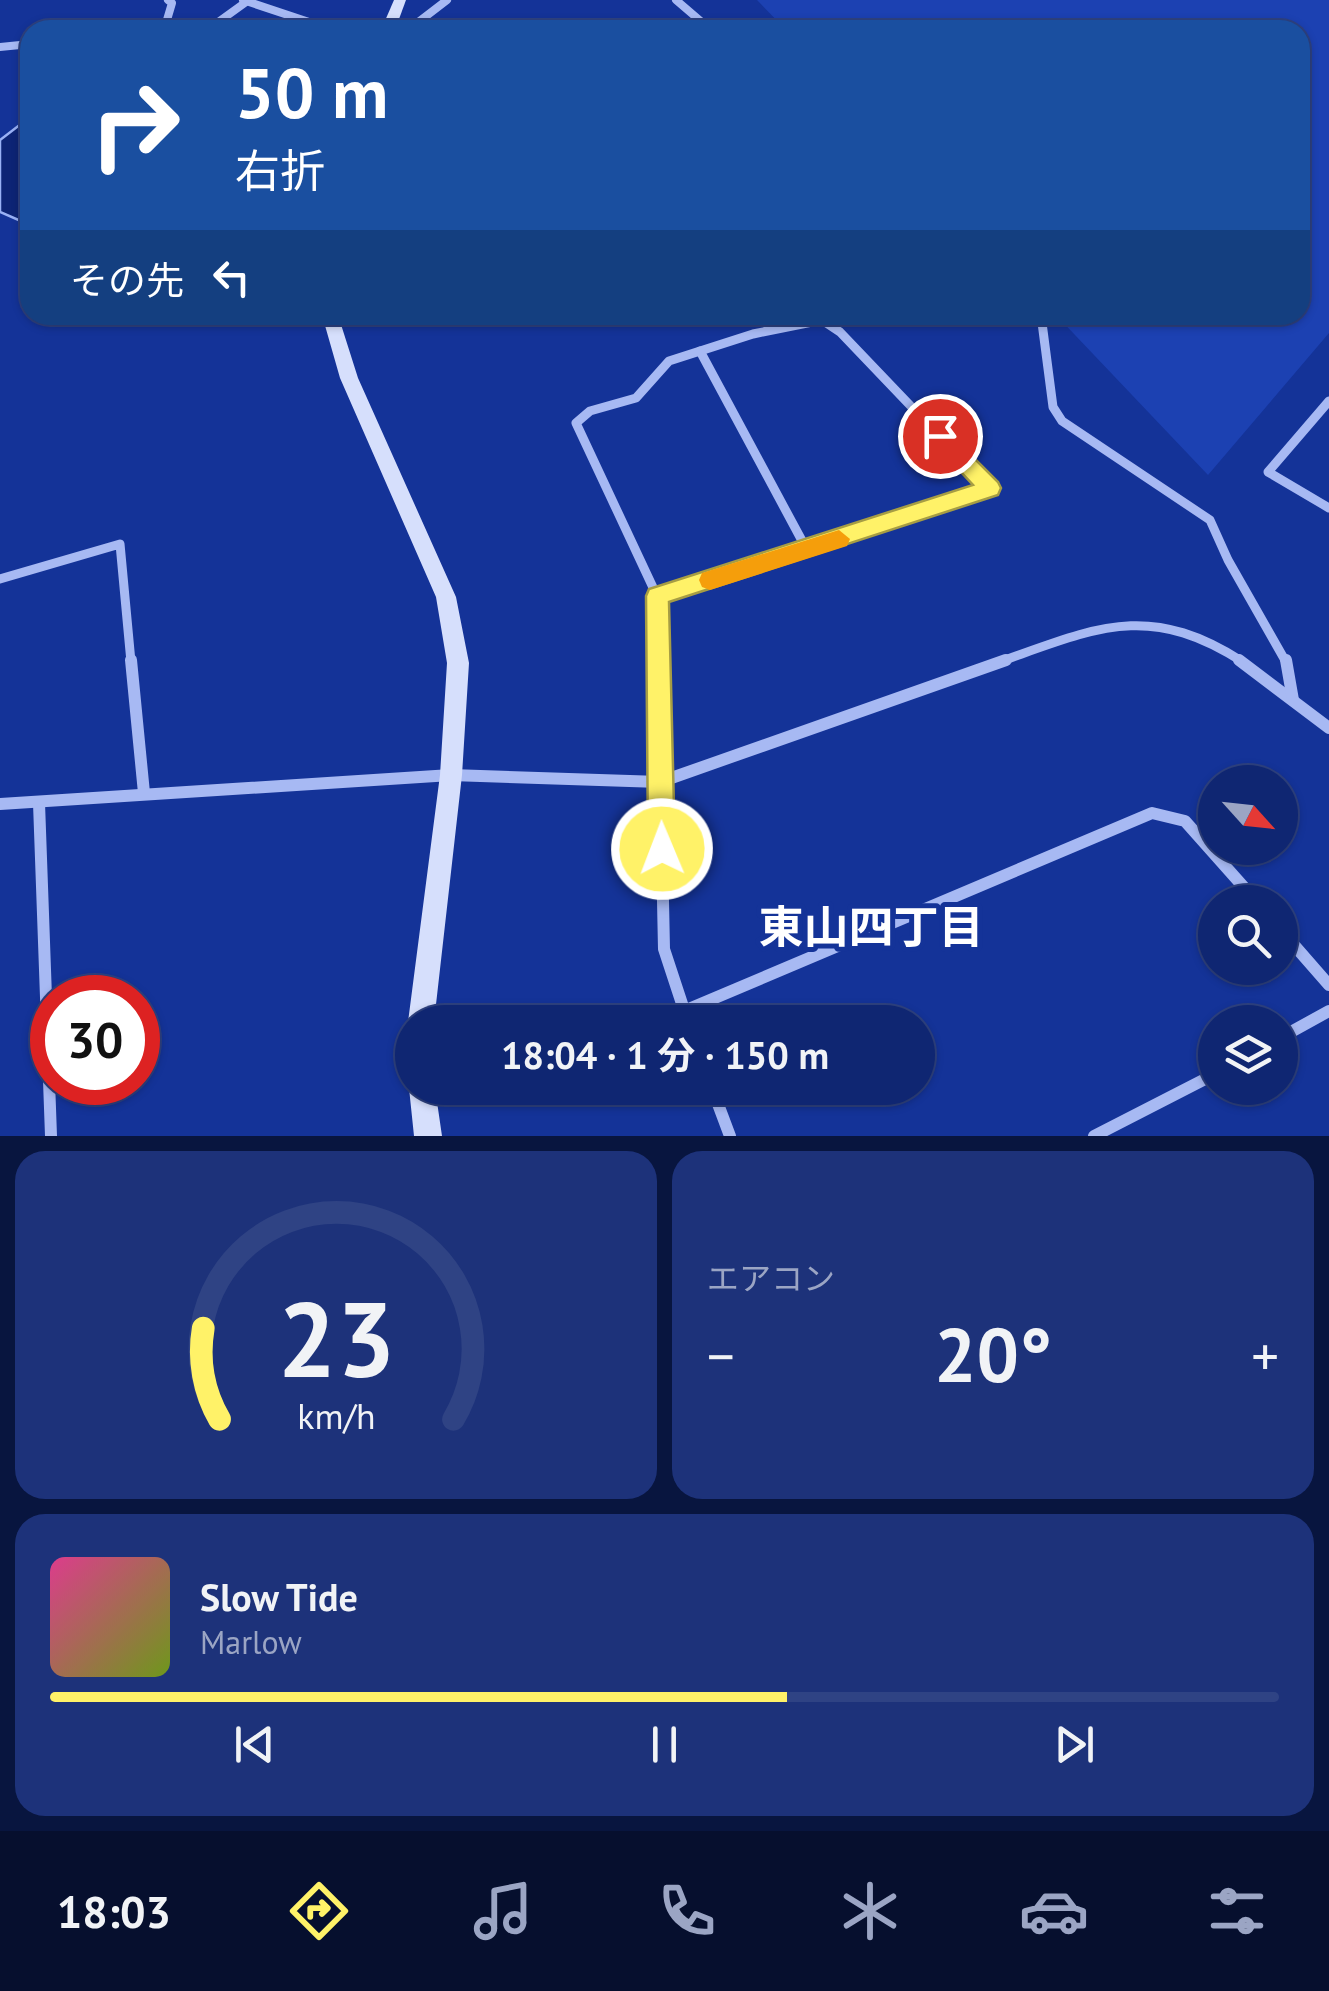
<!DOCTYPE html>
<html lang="ja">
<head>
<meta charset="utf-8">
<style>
	body { margin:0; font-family:"PT Sans","Noto Sans JP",sans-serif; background:#1d327a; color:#f1f3f6; height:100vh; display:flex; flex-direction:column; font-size:38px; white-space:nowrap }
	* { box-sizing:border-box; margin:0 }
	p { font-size:32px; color:#9ba5c4 }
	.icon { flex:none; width:55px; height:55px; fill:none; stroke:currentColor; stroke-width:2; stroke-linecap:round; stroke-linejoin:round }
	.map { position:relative; height:1136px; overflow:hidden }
	.details { display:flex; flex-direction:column; gap:15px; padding:15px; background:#08153f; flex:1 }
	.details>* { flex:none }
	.guide { position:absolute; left:20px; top:20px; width:1290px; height:305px; border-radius:30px; box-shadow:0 2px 8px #0004,0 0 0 2px #2f4384; background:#1a4fa0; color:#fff; overflow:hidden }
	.needle { width:65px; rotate:117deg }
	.controls { position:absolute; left:1198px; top:765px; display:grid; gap:20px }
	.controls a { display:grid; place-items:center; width:100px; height:100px; border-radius:50%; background:#0f2672; box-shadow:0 2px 8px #0004,0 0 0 2px #2f4384; font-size:50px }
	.speed { position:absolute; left:30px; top:975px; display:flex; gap:20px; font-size:50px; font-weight:700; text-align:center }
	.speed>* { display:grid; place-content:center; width:130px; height:130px; border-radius:50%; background:#0f2672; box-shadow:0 2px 8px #0004,0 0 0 2px #2f4384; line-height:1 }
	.speed .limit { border:15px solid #d22; background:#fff; color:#111 }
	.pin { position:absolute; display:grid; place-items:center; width:85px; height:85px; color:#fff; margin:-42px; border:5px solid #fff; border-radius:50%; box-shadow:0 2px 10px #0007 }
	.me { position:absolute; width:110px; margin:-55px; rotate:359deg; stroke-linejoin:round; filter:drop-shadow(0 0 8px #0008) }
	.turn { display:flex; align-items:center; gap:35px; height:210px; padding:0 50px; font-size:45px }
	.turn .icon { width:130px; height:130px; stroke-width:2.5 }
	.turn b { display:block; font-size:70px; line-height:85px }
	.then { display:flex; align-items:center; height:95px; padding:0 50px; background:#0003; gap:20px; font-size:38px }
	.big { font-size:75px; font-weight:700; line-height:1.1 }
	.details .card { flex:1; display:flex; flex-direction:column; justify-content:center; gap:15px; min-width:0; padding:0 35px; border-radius:30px; background:#1d327a }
	.details .dial { align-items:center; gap:0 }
	.dial svg { height:260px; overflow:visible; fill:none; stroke:#2f4384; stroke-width:7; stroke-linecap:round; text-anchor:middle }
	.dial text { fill:#f1f3f6; stroke:none }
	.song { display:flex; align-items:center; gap:30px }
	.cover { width:120px; height:120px; border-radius:15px; background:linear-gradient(135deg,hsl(330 70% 55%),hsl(80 70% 35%)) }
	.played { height:10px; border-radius:5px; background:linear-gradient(90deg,#fff268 60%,#2f4384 60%) }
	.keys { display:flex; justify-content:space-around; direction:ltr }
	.heat { display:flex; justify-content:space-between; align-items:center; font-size:55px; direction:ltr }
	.details .tiles { flex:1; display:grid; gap:15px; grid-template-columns:1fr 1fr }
	.card:last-child { grid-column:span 2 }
	.trip { position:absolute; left:395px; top:1005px; width:540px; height:100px; border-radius:50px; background:#0f2672; box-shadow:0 2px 8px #0004,0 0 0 2px #2f4384; font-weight:700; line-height:100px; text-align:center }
	.tabs { display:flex; height:160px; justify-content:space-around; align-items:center; background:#060f2e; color:#9ba5c4 }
	.tabs .icon { width:70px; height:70px }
	.tabs .selected { color:#fff268 }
	.tabs b { font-size:45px; color:#f1f3f6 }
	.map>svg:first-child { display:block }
</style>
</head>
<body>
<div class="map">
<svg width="1329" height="1136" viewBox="0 0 1329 1136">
	<rect width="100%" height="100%" fill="#143398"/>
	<path fill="#1c41b2" d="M757,0h572v333l-121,142 -152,-160h244v-285h-514z"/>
	<path fill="#0d2475" stroke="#99b1f5" stroke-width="2.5" d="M30,117v108l-30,-13v-72z"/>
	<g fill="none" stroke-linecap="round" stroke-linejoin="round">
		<g stroke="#a7b9f3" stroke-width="8">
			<path d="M243,0l90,30"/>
			<path d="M676,0l35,30"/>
			<path d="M164,30l8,-27 -4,-3"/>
			<path d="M191,30l19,-2 36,-26"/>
			<path d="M408,30l39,-30"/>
			<path d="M0,47l30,-3"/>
		</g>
		<g stroke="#a7b9f3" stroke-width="9">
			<path d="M1041,315l12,92 9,14 148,99 18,40 58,102"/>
			<path d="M822,320l18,12 150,157 -333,107 -81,-173 14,-12 46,-13 33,-37 84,-27z"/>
			<path d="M700,351l107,199"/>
			<path d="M1329,401l-61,71 61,36"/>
			<path d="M0,579l120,-35 11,118"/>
			<path d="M657,596l1,66"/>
			<path d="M999,662c97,-34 149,-61 244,0"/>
		</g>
		<g stroke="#a7b9f3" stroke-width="12">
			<path d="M131,660l13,133"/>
			<path d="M658,660l6,289 24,73"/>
			<path d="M1239,660l90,68"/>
			<path d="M1286,660l7,40"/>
			<path d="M39,803l12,333"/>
			<path d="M0,804l451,-29 209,7 346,-122"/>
			<path d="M1280,929l49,56"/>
			<path d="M684,1011l468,-198 33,8 72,81"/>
			<path d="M1280,1038l49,-27"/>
			<path d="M712,1088l18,48"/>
			<path d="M1094,1136l121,-62"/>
		</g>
		<g fill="#d6dffc" fill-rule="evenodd">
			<path d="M394,0h12l-11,30h-14z"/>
			<path d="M322,315h16l20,63 98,219 13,66 -7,112 -28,247h-22v9l-4,-9 32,-247 7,-112 -11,-66 -96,-219z"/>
			<path d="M412,1079v9h23l7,48h-28l-5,-48z"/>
		</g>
	</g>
	<path fill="#fff268" stroke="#a69d44" stroke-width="2.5" d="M940,428l7,3 51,51 3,6 -3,7 -329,107 6,247 -4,10 -9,4 -10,-4 -4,-10 -2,-253 3,-7 324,-104 -40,-43 -3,-6 3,-5z"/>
	<path fill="#f59e0b" d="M839,530l11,9 -3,7 -137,44 -8,-3 -3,-7 3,-7z"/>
	<g text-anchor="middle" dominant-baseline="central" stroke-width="10" stroke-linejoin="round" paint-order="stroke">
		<g font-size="45" font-weight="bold" fill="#fff" stroke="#143398">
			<text x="871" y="926">東山四丁目</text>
		</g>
	</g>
</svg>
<div class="controls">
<a><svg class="needle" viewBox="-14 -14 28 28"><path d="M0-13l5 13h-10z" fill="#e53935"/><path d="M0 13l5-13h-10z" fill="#9ba5c4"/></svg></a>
<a><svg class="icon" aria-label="search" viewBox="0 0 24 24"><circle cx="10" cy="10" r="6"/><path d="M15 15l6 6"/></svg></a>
<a><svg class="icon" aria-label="layers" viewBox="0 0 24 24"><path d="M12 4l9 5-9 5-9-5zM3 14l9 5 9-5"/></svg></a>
</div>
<div class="speed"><div class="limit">30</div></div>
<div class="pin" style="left:940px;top:436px;background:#d93025"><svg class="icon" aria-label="arrive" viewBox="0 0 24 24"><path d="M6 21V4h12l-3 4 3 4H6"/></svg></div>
<svg class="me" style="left:662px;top:849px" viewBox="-20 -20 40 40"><circle r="17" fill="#fff268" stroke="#fff" stroke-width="3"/><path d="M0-11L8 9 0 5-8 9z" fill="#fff"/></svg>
<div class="trip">18:04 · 1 分 · 150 m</div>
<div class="guide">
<div class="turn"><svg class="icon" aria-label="right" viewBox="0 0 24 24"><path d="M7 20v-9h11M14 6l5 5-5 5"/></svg><div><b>50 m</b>右折</div></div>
<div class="then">その先<svg class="icon" aria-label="left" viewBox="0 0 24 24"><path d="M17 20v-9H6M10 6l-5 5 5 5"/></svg></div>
</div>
</div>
<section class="details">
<div class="tiles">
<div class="card dial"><svg viewBox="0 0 100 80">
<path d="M14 69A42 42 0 1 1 86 69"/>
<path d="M14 69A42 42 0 0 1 9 41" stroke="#fff268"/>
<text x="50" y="56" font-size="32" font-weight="700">23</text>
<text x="50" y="72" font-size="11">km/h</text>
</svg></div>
<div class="card"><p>エアコン</p>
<div class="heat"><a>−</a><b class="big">20°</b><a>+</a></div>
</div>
<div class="card">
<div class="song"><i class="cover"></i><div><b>Slow Tide</b><p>Marlow</p></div></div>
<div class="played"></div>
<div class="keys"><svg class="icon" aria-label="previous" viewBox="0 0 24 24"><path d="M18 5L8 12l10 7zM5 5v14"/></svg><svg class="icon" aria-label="pause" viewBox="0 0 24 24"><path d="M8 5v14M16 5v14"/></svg><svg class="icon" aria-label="next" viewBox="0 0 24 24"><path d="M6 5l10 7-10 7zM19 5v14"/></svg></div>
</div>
</div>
</section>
<nav class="tabs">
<b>18:03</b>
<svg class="icon selected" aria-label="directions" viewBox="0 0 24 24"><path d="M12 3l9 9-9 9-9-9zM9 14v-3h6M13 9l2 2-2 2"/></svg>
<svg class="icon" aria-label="music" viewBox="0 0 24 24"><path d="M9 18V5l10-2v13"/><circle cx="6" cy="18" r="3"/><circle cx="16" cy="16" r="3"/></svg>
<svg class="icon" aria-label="phone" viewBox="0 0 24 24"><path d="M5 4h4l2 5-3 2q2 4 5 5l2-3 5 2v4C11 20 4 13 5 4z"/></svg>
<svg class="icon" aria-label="climate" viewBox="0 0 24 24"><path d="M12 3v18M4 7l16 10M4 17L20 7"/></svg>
<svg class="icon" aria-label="car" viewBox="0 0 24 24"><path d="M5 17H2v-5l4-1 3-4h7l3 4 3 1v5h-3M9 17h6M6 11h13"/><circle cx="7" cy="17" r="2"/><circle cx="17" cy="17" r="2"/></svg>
<svg class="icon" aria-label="filters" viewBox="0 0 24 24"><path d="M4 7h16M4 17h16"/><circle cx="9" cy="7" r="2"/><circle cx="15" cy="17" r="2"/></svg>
</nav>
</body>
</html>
